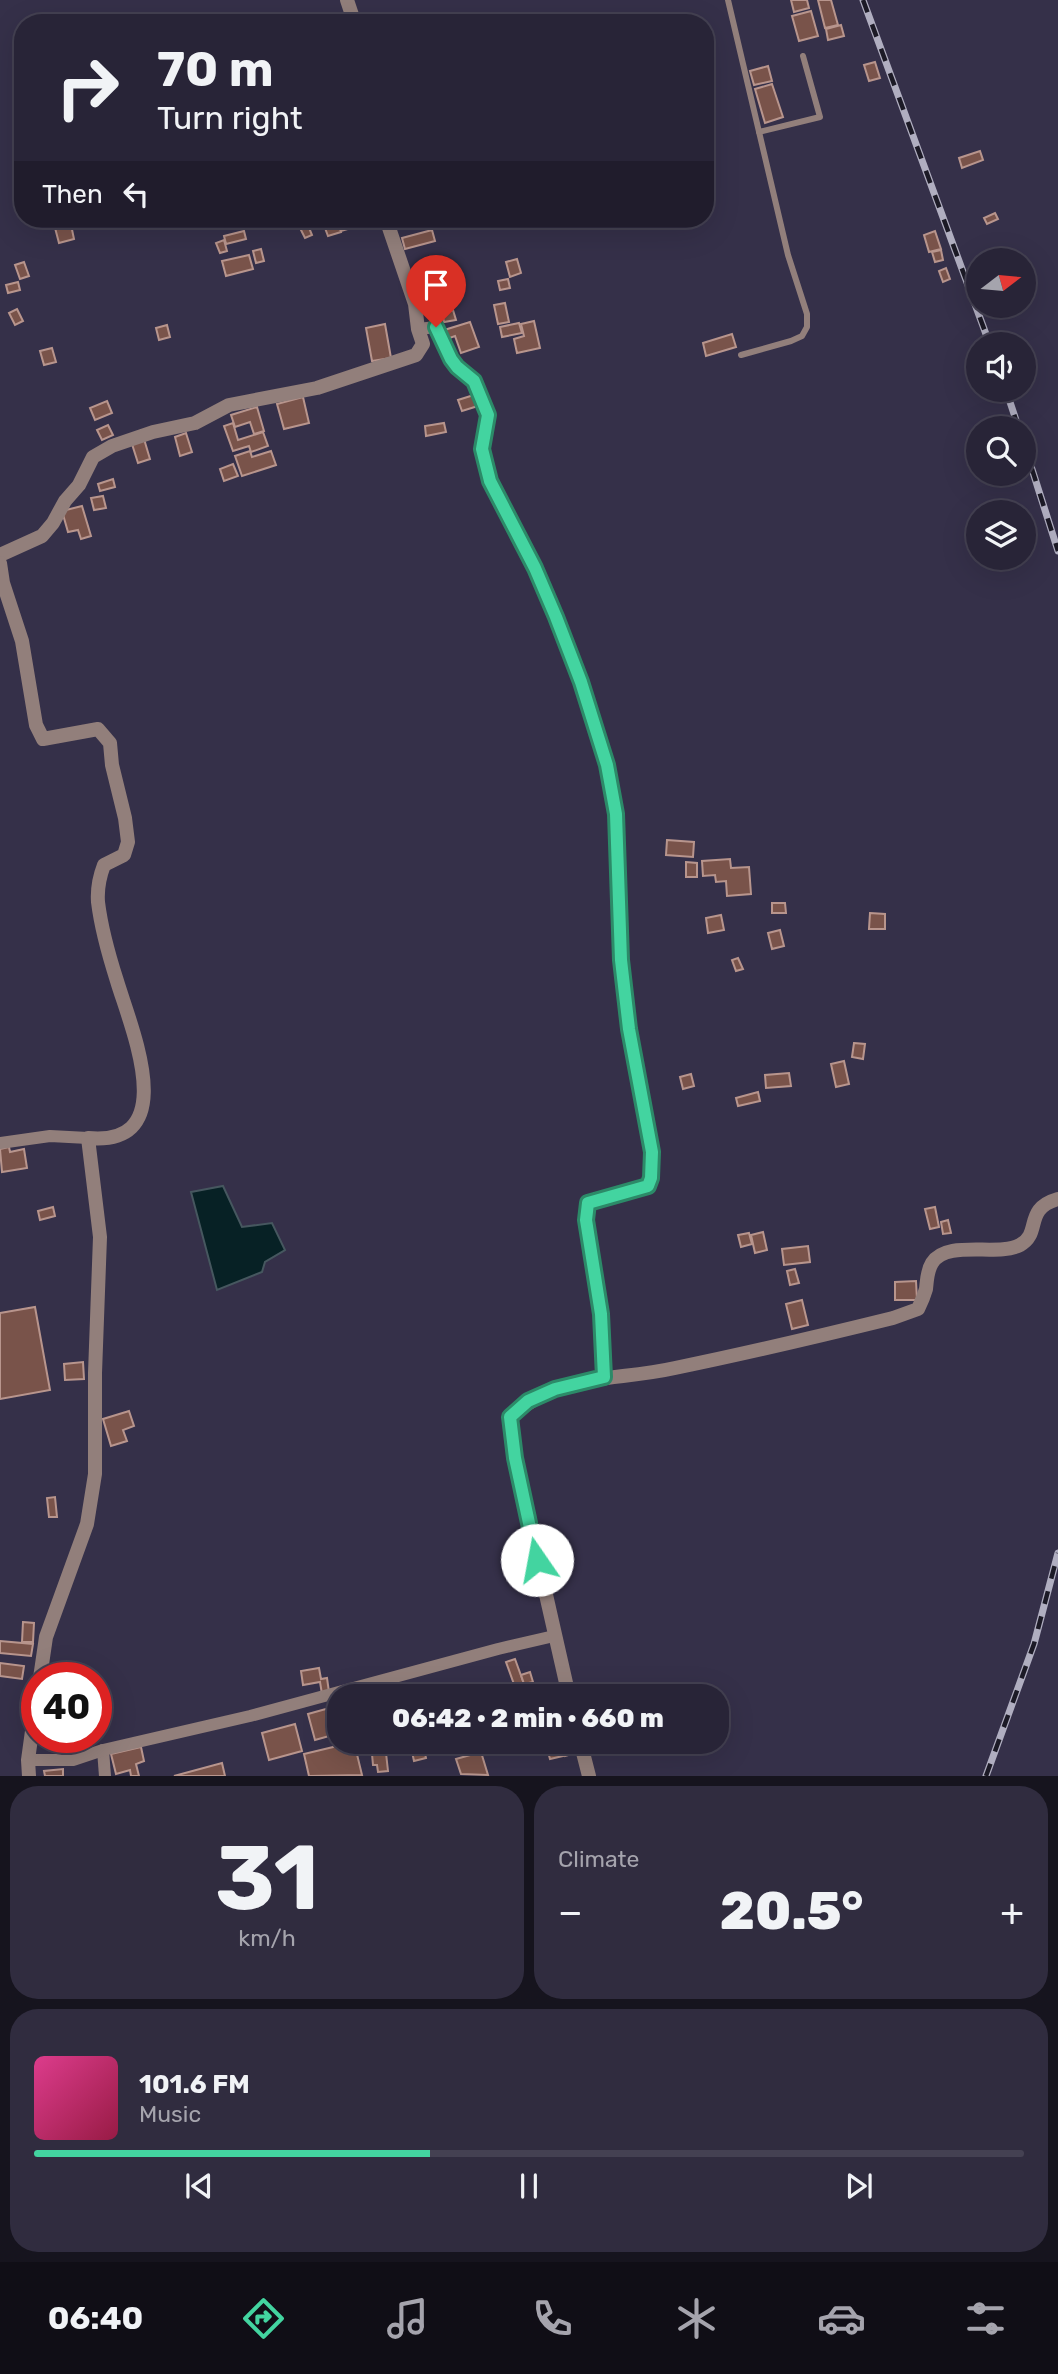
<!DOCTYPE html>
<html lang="en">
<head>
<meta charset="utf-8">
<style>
	body { margin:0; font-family:Rubik,sans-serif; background:#302c3f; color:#f1f3f6; height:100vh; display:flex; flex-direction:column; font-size:26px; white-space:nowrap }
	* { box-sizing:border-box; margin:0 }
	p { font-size:23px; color:#a5a4ad }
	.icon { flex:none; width:38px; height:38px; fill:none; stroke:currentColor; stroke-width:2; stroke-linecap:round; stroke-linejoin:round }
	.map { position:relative; height:1776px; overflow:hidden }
	.details { display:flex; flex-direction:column; gap:10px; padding:10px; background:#16141e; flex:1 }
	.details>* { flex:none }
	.top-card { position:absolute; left:14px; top:14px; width:700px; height:214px; border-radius:28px; box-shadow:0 7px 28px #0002,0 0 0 2px #444152; background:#282437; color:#f1f3f6; overflow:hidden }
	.needle { width:46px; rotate:74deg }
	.controls { position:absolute; left:966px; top:248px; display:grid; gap:14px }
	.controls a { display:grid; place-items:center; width:70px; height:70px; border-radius:50%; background:#282437; box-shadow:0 7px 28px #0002,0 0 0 2px #444152; font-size:35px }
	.speed { position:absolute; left:21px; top:1662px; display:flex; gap:14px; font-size:35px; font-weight:700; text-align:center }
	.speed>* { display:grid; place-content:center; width:91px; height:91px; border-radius:50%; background:#282437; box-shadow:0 7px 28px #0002,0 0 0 2px #444152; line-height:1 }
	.speed .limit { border:10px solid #d22; background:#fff; color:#111 }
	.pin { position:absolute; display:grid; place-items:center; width:60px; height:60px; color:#fff; margin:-72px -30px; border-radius:50% 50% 50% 0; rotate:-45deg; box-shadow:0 0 7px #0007 }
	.pin .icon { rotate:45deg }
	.me { position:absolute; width:77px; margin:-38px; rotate:348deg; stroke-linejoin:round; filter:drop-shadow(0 0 5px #0008) }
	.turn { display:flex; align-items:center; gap:24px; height:147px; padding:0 28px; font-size:32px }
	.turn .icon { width:91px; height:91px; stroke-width:2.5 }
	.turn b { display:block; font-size:49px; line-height:60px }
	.then { display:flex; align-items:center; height:66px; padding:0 28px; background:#0003; gap:14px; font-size:26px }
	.big { font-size:52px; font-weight:800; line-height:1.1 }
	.details .card { flex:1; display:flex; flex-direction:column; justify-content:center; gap:10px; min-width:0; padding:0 24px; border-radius:28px; background:#302c3f }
	.details .dial { align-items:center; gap:0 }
	.dial b { font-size:91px; line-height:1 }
	.song { display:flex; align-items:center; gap:21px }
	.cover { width:84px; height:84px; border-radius:10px; background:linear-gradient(135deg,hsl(330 70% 55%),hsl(340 70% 35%)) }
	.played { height:7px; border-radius:4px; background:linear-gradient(90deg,#43d4a0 40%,#444152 40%) }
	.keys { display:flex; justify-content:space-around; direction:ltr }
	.heat { display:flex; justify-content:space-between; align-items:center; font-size:38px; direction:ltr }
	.details .tiles { flex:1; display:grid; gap:10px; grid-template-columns:1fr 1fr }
	.card:last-child { grid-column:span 2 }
	.trip { position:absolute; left:327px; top:1684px; width:402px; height:70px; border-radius:28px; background:#282437; box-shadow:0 7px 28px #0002,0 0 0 2px #444152; font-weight:800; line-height:70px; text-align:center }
	.tabs { display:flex; height:112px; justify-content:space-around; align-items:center; background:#100e16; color:#a5a4ad }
	.tabs .icon { width:49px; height:49px }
	.tabs .current { color:#43d4a0 }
	.tabs b { font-size:32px; color:#f1f3f6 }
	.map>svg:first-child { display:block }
</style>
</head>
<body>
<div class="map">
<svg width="1058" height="1776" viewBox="0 0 1058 1776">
	<rect width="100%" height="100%" fill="#353049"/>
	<path fill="#072125" stroke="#46575f" stroke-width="2" d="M223,1186l19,41 30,-4 13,27 -20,12 -3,10 -45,18 -26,-98z"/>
	<g fill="#79534a" stroke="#b8958d" stroke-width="2">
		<path d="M791,0h16l2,8 -15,4z"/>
		<path d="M818,0h13l7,25 -13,3z"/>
		<path d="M811,11l7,25 -19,5 -7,-25z"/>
		<path d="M841,25l3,11 -16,4 -2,-11z"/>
		<path d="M875,62l5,16 -11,3 -5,-16z"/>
		<path d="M768,66l4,15 -18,4 -4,-14z"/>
		<path d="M772,84l11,33 -18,6 -10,-34z"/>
		<path d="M980,151l3,9 -21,8 -3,-10z"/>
		<path d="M995,213l3,6 -11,5 -3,-6z"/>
		<path d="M337,219l4,13 -13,4 -6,-16z"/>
		<path d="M338,219h11l2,9 -10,3z"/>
		<path d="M70,220l4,19 -15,4 -5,-19z"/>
		<path d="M307,223l5,12 -7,3 -6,-12z"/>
		<path d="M432,230l3,11 -30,8 -3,-11z"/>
		<path d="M244,231l2,8 -20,5 -2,-8z"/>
		<path d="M935,231l6,18 -12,3 -5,-17z"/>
		<path d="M224,240l3,11 -7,2 -4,-10z"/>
		<path d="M261,249l3,12 -8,2 -3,-12z"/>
		<path d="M941,250l2,10 -8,2 -3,-10z"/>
		<path d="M249,255l4,14 -27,7 -4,-15z"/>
		<path d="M517,259l4,14 -11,4 -4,-15z"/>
		<path d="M24,262l5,14 -9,3 -5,-14z"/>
		<path d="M946,268l4,11 -7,3 -4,-11z"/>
		<path d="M508,279l2,9 -10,2 -2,-9z"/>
		<path d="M18,282l2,8 -12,3 -2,-8z"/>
		<path d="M505,303l4,19 -11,2 -4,-19z"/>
		<path d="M17,309l6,12 -8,4 -6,-12z"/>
		<path d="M453,310l3,10 -12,2 -2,-9z"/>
		<path d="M534,321l6,27 -23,5 -3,-14 10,-3 -3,-12z"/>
		<path d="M470,322l9,25 -18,6 -6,-17 -11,4 -3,-9z"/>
		<path d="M519,323l3,10 -20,4 -2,-10z"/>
		<path d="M385,324l6,34 -19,3 -6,-33z"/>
		<path d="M167,325l3,12 -11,3 -3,-12z"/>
		<path d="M732,334l4,13 -30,9 -3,-13z"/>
		<path d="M52,348l4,14 -12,3 -4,-14z"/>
		<path d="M477,394l4,11 -19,6 -4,-11z"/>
		<path d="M303,397l6,26 -25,6 -7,-25z"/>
		<path d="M107,401l5,12 -17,7 -5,-12z"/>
		<path d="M257,407l7,24 -10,3 -4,-12 -15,5 -4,-12z"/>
		<path d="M233,423l5,17 25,-8 5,14 -17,6 -2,-6 -16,5 -9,-25z"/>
		<path d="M444,423l2,9 -20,4 -1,-10z"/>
		<path d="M108,425l5,10 -11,5 -5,-10z"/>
		<path d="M186,433l6,19 -12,4 -5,-19z"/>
		<path d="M144,439l6,20 -12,4 -6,-19z"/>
		<path d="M250,451l2,6 19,-6 5,14 -34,11 -7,-20z"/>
		<path d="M233,464l5,12 -14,5 -4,-12z"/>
		<path d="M113,479l2,8 -15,4 -2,-7z"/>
		<path d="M103,496l3,12 -12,2 -3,-12z"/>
		<path d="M82,506l9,30 -10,3 -3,-9 -10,2 -6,-21z"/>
		<path d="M667,840l27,2 -1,15 -27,-2z"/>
		<path d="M730,859l1,9 18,-1 2,27 -24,2 -1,-15 -10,1 -1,-7 -12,1 -1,-15z"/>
		<path d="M686,862l11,1v14h-11z"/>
		<path d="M772,903h13l1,10h-14z"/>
		<path d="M870,913l15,1v15h-16z"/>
		<path d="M721,915l3,15 -16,3 -2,-15z"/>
		<path d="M780,930l4,16 -12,3 -4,-16z"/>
		<path d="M738,958l5,11 -7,2 -4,-11z"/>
		<path d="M854,1043l11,1 -2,15 -11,-2z"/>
		<path d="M844,1061l5,23 -13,3 -5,-23z"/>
		<path d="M789,1073l2,13 -25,2 -1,-13z"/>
		<path d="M691,1074l3,12 -11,3 -3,-12z"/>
		<path d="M758,1092l2,9 -22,5 -2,-8z"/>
		<path d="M9,1147l1,5 14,-3 3,19 -25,4 -2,-23z"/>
		<path d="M53,1207l2,9 -15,4 -2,-9z"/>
		<path d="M935,1207l4,20 -9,2 -5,-20z"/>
		<path d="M948,1220l3,13 -8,1 -2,-12z"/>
		<path d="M763,1232l4,18 -12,3 -4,-18z"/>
		<path d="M749,1233l3,11 -11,3 -3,-12z"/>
		<path d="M808,1246l2,16 -26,3 -2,-16z"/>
		<path d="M795,1269l4,14 -9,2 -3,-14z"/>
		<path d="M916,1281l1,19h-22v-18z"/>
		<path d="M802,1300l6,25 -16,4 -6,-25z"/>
		<path d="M35,1307l15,83 -50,9v-86z"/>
		<path d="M83,1362l1,17 -19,1 -1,-16z"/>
		<path d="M129,1411l5,15 -11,4 4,11 -16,5 -8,-27z"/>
		<path d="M55,1497l2,20h-8l-2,-19z"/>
		<path d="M23,1622l11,1 -1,19h-11z"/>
		<path d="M0,1641l33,3 -2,12 -31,-3z"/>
		<path d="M515,1659l9,25 -9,3 -9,-25z"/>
		<path d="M0,1663l24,3 -2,13 -22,-3z"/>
		<path d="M319,1668l2,11 6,-1 2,14 -7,2 -2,-12 -17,3 -2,-14z"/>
		<path d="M530,1672l3,10 -9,2 -3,-9z"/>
		<path d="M555,1685l3,11h-15l-2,-7z"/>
		<path d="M395,1690l2,6h-25z"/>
		<path d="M340,1705v28l-25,7 -7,-26z"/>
		<path d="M295,1724l7,27 -33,9 -7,-27z"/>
		<path d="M410,1741h13l1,7 -13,2z"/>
		<path d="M561,1741h15l3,11 -14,4z"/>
		<path d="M354,1742l8,33 -53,1 -5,-22z"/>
		<path d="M141,1747l3,14 -8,3 3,12h-8l-1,-6 -14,4 -5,-20z"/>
		<path d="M561,1748l2,8 -13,3 -2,-7z"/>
		<path d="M424,1749l2,9 -12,3 -2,-9z"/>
		<path d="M481,1752l7,23 -27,-1 -5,-15z"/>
		<path d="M386,1753l2,18 -10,1 -1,-7h-4l-1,-11z"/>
		<path d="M222,1763l3,13h-51z"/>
		<path d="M63,1769v7h-18l-1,-5z"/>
	</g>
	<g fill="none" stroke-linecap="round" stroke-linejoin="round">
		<g stroke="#927f7b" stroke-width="6">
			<path d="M728,0l60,255 19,59v13l-5,9 -11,5 -50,14"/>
			<path d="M759,132l61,-15 -17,-61"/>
		</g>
		<g stroke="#927f7b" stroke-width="12">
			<path d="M418,329l18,-2 21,40 17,14 14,34 -6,33 8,33 45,87 21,49 25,65 26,83 9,49 5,146 8,69 23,123 -1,26 -3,8 -60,18 -2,16 16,94 2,63"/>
			<path d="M0,1143l50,-7 38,2"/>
			<path d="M103,1750l2,26"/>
			<path d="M28,1760h45l30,-10 147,-34 248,-67 56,-13"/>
		</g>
		<g stroke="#927f7b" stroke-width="14">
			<path d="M347,0l5,15 1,8"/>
			<path d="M0,555l42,-19 11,-13 12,-22 14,-16 14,-28 19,-11 41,-14 42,-9 34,-18 88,-17 99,-33 7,-11 -5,-15 -3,-25 -29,-85"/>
			<path d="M0,563l3,20 19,58 14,84 7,14 55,-10 12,14 2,22 13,53 3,24 -4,13 -20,10c-5,13 -7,23 -6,37 3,25 11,54 19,79 14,47 66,166 -29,157l12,99 -5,136v101l-8,50 -41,113 -6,41"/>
			<path d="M569,1696l-54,-238 -5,-41c53,-46 103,-35 165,-49 73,-15 145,-32 218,-50l25,-9c3,-6 6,-13 8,-20 1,-9 1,-18 6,-26 15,-24 66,-6 88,-18 22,-12 3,-36 38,-46"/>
			<path d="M580,1741l9,35"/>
			<path d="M29,1776l-1,-16 9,-65"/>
		</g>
		<g stroke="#b0aec0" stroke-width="7">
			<g id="rail">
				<path d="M863,0l127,345"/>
				<path d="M1006,390l13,39"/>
				<path d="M1024,444l34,107"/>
				<path d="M986,1776l48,-132 24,-91"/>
			</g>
		</g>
		<use href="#rail" stroke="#1c1a26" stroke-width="4.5" stroke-dasharray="13" stroke-linecap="butt"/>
	</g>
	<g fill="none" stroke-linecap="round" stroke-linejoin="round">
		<g stroke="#2c8a68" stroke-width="18">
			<path id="route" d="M436,327l15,32 6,8 17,14 14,34 -6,34 8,32 45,87 21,49 25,65 26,83 9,49 5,146 8,69 23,123 -1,26 -3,8 -60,17 -2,17 15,94 3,63 -49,12 -27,12 -18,16 5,41 22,102"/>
		</g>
		<use href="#route" stroke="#43d4a0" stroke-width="12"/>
	</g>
</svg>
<div class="controls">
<a><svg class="needle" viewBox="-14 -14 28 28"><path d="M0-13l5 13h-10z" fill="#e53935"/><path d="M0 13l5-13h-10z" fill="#a5a4ad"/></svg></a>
<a><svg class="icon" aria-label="sound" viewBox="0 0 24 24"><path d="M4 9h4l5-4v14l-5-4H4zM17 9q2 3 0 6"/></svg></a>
<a><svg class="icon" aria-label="search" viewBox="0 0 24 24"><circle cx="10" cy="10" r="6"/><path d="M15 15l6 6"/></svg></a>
<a><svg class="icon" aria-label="layers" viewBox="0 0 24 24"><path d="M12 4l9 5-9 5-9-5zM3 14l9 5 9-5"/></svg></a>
</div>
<div class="speed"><div class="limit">40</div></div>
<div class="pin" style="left:436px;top:327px;background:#d93025"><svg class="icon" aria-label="arrive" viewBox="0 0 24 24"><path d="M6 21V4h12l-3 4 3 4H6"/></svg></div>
<svg class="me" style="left:537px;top:1560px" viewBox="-20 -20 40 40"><circle r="19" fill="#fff"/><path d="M0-13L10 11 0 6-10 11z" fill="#43d4a0"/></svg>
<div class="trip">06:42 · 2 min · 660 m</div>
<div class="top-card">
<div class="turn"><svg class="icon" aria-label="right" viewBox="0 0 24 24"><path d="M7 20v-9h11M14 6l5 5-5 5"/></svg><div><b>70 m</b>Turn right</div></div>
<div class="then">Then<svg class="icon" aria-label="left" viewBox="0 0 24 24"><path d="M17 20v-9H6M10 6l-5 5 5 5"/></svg></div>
</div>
</div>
<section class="details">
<div class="tiles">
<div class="card dial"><b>31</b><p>km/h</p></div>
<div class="card"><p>Climate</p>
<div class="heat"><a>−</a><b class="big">20.5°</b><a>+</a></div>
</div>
<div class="card">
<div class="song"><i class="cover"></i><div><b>101.6 FM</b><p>Music</p></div></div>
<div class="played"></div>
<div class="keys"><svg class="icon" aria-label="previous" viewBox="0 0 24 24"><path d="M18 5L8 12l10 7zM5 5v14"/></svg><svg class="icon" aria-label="pause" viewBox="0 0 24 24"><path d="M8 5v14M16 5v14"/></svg><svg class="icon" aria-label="next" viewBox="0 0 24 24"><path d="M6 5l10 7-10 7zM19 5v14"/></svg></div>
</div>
</div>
</section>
<nav class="tabs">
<b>06:40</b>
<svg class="icon current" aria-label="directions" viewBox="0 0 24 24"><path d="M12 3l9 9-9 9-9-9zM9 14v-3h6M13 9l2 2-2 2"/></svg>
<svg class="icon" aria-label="music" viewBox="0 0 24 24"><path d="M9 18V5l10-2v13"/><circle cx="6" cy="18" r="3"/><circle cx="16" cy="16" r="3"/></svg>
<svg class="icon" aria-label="phone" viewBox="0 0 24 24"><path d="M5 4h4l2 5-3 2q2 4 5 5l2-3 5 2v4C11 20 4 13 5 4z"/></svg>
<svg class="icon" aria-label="climate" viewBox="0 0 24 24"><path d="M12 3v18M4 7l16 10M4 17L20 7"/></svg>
<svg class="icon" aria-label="car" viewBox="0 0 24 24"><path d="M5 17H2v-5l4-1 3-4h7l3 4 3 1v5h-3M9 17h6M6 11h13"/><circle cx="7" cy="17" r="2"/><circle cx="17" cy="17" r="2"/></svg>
<svg class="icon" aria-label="filters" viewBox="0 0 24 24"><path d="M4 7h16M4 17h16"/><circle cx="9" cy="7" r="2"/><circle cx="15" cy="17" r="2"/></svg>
</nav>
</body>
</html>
